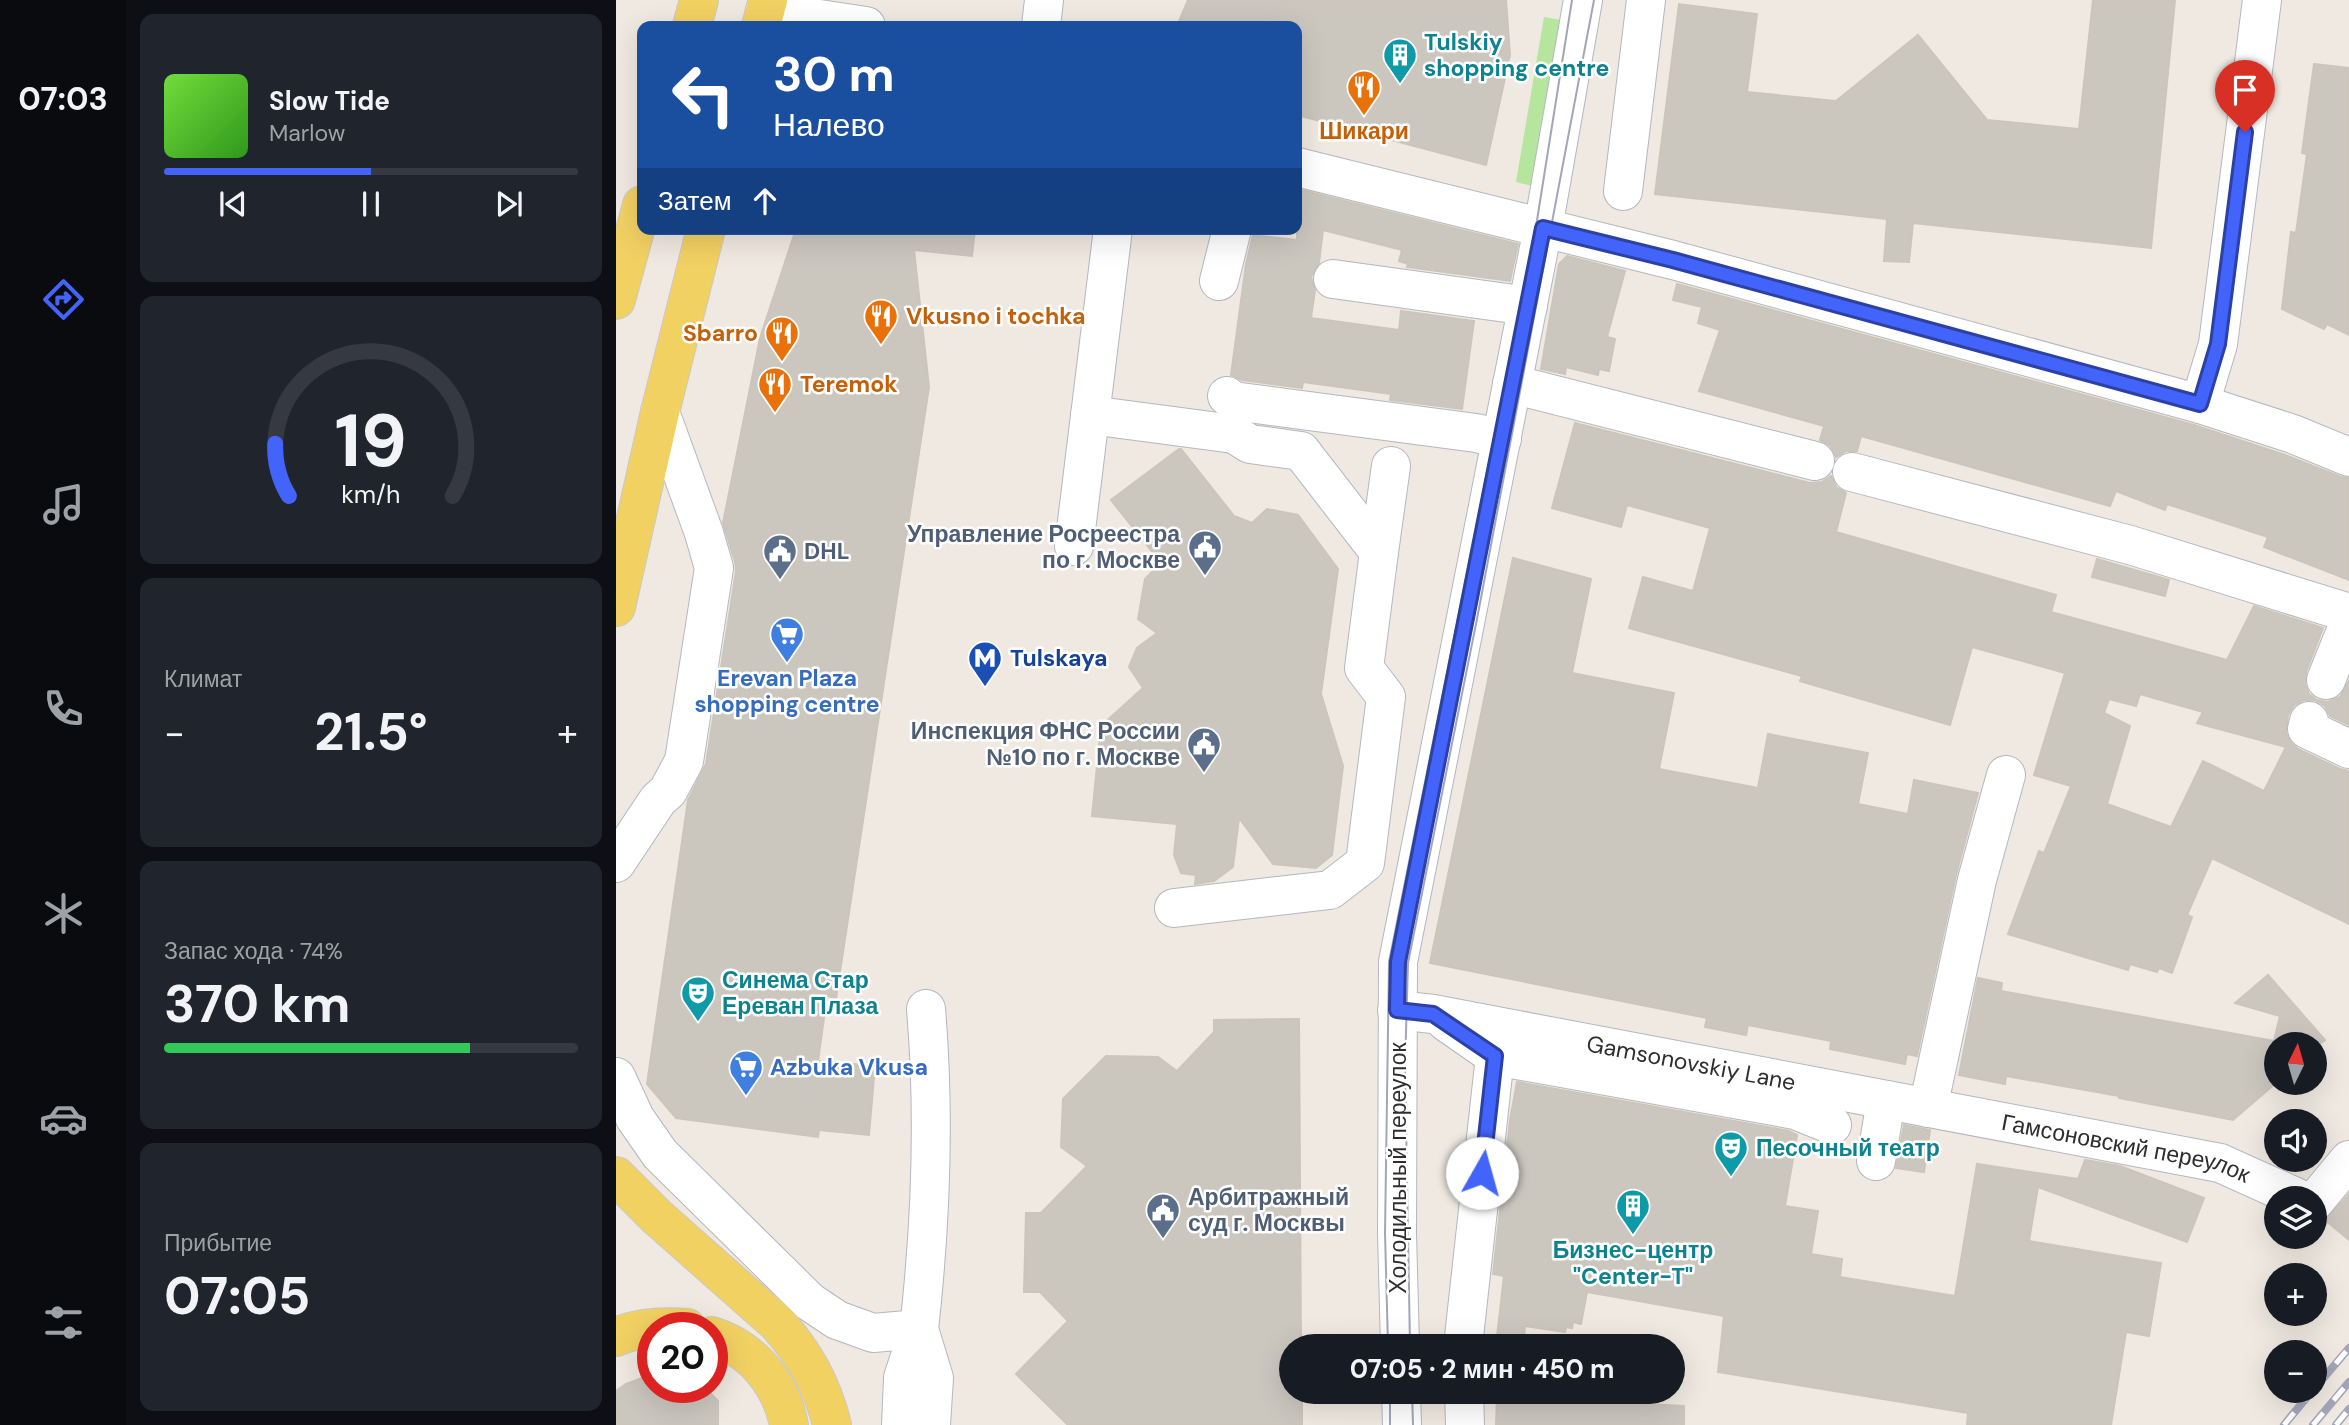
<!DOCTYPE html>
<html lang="ru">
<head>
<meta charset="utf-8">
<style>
	body { margin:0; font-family:"DM Sans",sans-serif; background:#20242c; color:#f1f3f6; height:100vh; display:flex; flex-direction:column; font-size:26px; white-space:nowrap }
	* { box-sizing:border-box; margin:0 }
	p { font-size:23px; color:#9ea1a6 }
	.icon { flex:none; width:38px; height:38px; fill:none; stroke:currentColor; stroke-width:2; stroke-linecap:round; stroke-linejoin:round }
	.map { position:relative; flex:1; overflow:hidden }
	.details { display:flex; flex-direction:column; gap:14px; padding:14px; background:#0d0f14; width:490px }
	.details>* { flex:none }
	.top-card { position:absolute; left:21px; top:21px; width:665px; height:214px; border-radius:14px; box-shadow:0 7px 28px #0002; background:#1a4fa0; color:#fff; overflow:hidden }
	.needle { width:46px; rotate:5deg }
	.buttons { position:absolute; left:1648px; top:1032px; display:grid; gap:14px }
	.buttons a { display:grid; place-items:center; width:63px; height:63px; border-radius:50%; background:#171b24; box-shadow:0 7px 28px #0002; font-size:35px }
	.speed { position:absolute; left:21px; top:1312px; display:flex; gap:14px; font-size:35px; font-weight:700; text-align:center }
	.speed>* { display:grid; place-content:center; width:91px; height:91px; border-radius:50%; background:#171b24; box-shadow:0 7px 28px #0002; line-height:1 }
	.speed .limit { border:10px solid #d22; background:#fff; color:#111 }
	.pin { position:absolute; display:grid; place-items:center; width:60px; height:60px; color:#fff; margin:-72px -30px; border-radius:50% 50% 50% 0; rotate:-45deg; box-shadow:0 0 7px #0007 }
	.pin .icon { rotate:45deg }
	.me { position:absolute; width:77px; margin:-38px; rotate:7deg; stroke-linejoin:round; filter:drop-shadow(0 0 5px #0008) }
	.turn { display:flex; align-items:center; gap:24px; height:147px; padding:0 21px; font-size:32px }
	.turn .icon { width:91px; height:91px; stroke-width:2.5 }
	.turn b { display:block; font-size:49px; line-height:60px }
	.then { display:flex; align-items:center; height:66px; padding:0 21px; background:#0003; gap:14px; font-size:26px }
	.big { font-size:52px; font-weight:700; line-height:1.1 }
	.details .card { flex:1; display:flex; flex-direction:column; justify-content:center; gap:10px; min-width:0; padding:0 24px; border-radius:14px; background:#20242c }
	.details .dial { align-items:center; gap:0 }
	.dial svg { height:182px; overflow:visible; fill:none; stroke:#363941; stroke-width:7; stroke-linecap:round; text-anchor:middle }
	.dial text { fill:#f1f3f6; stroke:none }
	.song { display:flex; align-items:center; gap:21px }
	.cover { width:84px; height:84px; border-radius:10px; background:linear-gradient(135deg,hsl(100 70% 55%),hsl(110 70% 35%)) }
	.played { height:7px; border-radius:4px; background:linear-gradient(90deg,#4264fb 50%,#363941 50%) }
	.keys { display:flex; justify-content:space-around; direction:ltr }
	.heat { display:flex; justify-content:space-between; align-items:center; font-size:38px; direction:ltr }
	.charge { height:10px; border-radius:5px; background:linear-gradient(90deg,#34c759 74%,#363941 0) }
	.trip { position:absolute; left:663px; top:1334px; width:406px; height:70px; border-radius:35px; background:#171b24; box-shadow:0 7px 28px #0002; font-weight:700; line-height:70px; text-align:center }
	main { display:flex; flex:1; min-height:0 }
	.tab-bar { display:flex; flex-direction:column; width:126px; justify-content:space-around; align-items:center; background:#090b0e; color:#9ea1a6 }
	.tab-bar .icon { width:49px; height:49px }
	.tab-bar .active { color:#4264fb }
	.tab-bar b { font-size:32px; color:#f1f3f6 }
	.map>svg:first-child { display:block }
</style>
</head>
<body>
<main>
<nav class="tab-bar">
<b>07:03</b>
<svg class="icon active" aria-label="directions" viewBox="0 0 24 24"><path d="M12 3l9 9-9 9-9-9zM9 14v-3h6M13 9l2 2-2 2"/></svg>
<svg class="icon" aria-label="music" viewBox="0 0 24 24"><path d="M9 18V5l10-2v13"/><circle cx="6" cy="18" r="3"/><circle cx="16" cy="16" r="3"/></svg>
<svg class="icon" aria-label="phone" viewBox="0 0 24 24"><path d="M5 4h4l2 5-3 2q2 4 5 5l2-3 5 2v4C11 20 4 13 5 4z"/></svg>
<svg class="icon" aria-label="climate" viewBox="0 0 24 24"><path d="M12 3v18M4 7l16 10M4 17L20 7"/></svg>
<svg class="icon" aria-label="car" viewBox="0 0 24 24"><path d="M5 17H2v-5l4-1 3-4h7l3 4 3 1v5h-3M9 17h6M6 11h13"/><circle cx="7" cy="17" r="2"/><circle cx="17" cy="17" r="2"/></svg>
<svg class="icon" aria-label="filters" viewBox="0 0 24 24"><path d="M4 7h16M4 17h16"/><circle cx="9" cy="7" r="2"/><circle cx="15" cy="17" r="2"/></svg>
</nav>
<section class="details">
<div class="card">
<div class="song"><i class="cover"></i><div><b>Slow Tide</b><p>Marlow</p></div></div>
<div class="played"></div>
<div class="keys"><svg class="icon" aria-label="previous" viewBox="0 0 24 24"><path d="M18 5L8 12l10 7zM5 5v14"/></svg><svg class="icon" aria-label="pause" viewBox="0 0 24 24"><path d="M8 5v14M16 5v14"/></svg><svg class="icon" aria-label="next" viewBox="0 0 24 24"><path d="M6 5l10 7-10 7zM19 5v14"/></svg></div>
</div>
<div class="card dial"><svg viewBox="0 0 100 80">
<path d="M14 69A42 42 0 1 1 86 69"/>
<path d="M14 69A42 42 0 0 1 8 46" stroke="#4264fb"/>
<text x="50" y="56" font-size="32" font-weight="700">19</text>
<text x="50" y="72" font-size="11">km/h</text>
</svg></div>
<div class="card"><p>Климат</p>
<div class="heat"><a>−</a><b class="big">21.5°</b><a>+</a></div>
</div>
<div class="card"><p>Запас хода · 74%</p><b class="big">370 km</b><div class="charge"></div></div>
<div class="card"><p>Прибытие</p><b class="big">07:05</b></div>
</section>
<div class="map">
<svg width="1733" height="1425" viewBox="0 0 1733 1425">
	<rect width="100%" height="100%" fill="#efe9e1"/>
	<path fill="#b6e59e" d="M928,17l17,3 -24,167 -21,-5z"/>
	<g fill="#cbc7bf" stroke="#cbc5ba" stroke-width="2" fill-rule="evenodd">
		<path d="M572,0h318l4,55 -24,110 -189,-50v-89h-120z"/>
		<path d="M1477,0h82l-24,248 -238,-25 -4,39 -25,-1 3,-42 -232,-25 24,-190 78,10 -10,78 89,9 82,-66 69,85 92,9z"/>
		<path d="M1698,64l35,4v267l-22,-11 -3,5 -42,-20 9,-77 5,1 11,-79 -5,-1z"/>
		<path d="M681,189l221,55 -8,37 -103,-14 1,-3 -9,-3 3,-11 -79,-20 -4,33 -8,14 4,13 -4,28 88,12 2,-19 73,10 -12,88 -72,-9 1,-6 -88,-12 -1,6 -60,-8 -11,-5 15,-111 7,-29 44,5z"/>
		<path d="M180,229h179l-3,27 -58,-6 15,137 -93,611 -9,-2 -9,65 57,5 -6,69 -50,-5 -1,7 -142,-19 -29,-34 41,-284 18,-36 30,-193 -1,-9 -12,-39 37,-185z"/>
		<path d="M951,256l58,15 -18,66 8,2 -6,32 -10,-2 -1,6 -32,-8 -1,7 -24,-5 18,-105z"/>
		<path d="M1061,284l517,141 91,30 56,22 8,1v102l-85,-33 4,-10 -101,-33 -2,6 -49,-19 -6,15 -249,-70 -4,15h-11l-10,6 -5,-11 -11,-6 4,-14 -125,-35 21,-61 -22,-7 4,-16 -29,-7z"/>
		<path d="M959,423l235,60 12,-1 9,-6 5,11 10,6 -10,39 220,63 -5,17 176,48 27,-54 69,22 -17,44 -1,12 4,10 8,6 11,2 12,-5 9,-16v44l-19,-9 -5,-10 -10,-6h-11l-10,5 -6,10 -2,18 4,9 8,7 42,20 9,2v153l-137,-66 -25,57 5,2 -20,56 -13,-5 -2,4 -27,-8 -2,6 -120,-36 31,-83 5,2 27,-67 -37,-11 31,-102 -93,-26 -22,78 -150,-44 2,-5 -173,-48 14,-51 50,14 17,-63 -83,-23 -6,22 -69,-19zM1524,694l63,18 -6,11 89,24 -22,44 -61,-30 -32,66 -64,-23 23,-78 -26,-13 5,-14 27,7z"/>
		<path d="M563,449h2l53,67 18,7 15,-14 31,6 40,54 -17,125 22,72 -11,89 -16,13 -43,-4 -34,-46 -6,49 -19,14 -19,3 1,-9 -15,-2 -7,-18 3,-31 -85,-8 9,-90 42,-38 -14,-21 8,-19 20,-15 -19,-14 7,-40 16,-16 -50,-63z"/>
		<path d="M897,558l78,21 -19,94 102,20 -15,76 99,19 10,-54 100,19 -10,51 50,10 6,-34 64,13 -22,82 -39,181 -10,-2 -2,10 -75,-15 1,-8 -83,-16 -2,10 -41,-8 2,-9 -277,-55z"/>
		<path d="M1481,559l72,21 -4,16 -73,-19z"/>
		<path d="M1652,975l57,65 -10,8v-3h-38v37l-44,38 -114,-22v-2l-113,-20 -1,8 -46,-9 19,-97 24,5 -1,8 273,50 6,-25 -45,-13z"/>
		<path d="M683,1019l2,327h-9v45h10v34h-234l-52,-51 52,-53 -28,-29h-16l2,-79h15l46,-47 -26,-19 2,-48 43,-43 52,1 19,14 37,-39v-12z"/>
		<path d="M901,1082l272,49 8,4 -12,71 33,5 -7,43 31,5 -2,18 115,19 22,-132 101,15 7,-19 35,6 84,32 -17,44 -149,-55 -9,54 132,22 -12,73 -23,-4 -15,93h-144l1,-12 -250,-41 6,-56 -137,-24 -6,32 -8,-2 -1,6 -6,-1 -1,5 -40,-6 -1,13 -27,-3 7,-60 -11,-2 17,-154z"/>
		<path d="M1288,1125l26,5 -6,42 -28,-4z"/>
		<path d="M1733,1194v46l-24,-20z"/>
		<path d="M37,1374v14h52l13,13v24h-102v-34l10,-7z"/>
		<path d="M881,1396l187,10v19h-188z"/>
	</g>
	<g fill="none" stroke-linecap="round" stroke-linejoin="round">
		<g stroke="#b4b7c1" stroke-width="40">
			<g id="minor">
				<path d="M149,11l101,15"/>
				<path d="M425,26l3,-26"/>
				<path d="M681,167l376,93 527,144 93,30 56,23"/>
				<path d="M1007,191l23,-191"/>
				<path d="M717,279l195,27"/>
				<path d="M603,281l13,-52"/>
				<path d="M896,384l303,77"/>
				<path d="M611,396l6,5 243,32 26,6"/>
				<path d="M1584,404l18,-60 44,-344"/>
				<path d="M474,415l144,19 16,10 51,7 78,101 -15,116 22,29 -21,166 -35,27 -156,18"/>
				<path d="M1236,472l278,73 219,68"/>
				<path d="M458,546l39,-317"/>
				<path d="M763,552l12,-86"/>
				<path d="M1710,680l23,-57"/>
				<path d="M1693,721l-2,8 42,20"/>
				<path d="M0,863l42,-63 10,-9 16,-30 30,-193 -10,-35 -44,-121"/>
				<path id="s1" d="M781,1010l36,4 787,149 80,36"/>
				<path d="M830,1022l49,34 300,54 37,15"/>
				<path d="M0,1077l19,41 25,36 150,148 27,18 36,13 46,-4c12,-107 16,-213 7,-320"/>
				<path d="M1312,1108l49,-228 29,-105"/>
				<path d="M1260,1161l10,-61"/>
				<path d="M1699,1201l34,-41"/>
				<path d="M784,1346l-3,-113 1,-271 145,-734 40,-228"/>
				<path d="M847,1346l32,-290"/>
				<path d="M785,1391l1,34"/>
				<path d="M848,1391l1,34"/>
				<path d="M285,1425l2,-47 16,-49 15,49 -3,47"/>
			</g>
		</g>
		<g stroke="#c9c9c9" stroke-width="40">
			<g id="major">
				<path d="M76,26l7,-26"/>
				<path d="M145,26l7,-26"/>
				<path d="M0,300l26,-95"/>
				<path d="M0,607l44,-195 46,-183"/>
				<path d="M0,1176l40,40 122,108c27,31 44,60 54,101"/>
				<path d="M96,1336c41,13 69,48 77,89"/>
				<path d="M0,1337c22,-10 48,-11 71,-9"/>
			</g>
		</g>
		<use href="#minor" stroke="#fff" stroke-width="38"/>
		<use href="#major" stroke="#f2d163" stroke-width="38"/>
		<g stroke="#a3a6b8" stroke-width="2">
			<path d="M772,1346l-3,-113 4,-271 146,-729 37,-233"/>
			<path d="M794,1346l-5,-279 3,-104 69,-344 117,-619"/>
			<path d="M774,1391v34"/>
			<path d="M796,1391l1,34"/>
		</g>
		<g stroke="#a3a6b8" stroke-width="8">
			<g id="rail">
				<path d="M1699,1388l34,-40"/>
				<path d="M1668,1425l28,-34"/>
				<path d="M1697,1425l36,-43"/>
				<path d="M1720,1425l13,-16"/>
			</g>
		</g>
		<use href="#rail" stroke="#fff" stroke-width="5" stroke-dasharray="16" stroke-linecap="butt"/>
	</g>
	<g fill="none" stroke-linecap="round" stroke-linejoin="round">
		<g stroke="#2b41a3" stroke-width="18">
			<path id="route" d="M866,1173l13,-117 -62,-42 -36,-4 1,-48 145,-734 130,32 527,144 18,-60 27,-212"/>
		</g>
		<use href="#route" stroke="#4264fb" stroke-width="12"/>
	</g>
	<defs>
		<g id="building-pin" transform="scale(1.75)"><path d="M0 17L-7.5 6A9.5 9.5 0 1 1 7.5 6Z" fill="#0f9aa8" stroke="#fff"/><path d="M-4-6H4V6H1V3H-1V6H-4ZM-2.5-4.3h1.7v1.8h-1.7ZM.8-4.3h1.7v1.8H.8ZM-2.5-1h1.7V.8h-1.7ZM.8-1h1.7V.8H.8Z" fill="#fff"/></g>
		<g id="restaurant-pin" transform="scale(1.75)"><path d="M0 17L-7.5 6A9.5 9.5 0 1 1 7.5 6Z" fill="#e8710a" stroke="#fff"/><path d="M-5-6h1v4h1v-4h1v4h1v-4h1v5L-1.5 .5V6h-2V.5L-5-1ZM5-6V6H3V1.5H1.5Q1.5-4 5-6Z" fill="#fff"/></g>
		<g id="civic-pin" transform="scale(1.75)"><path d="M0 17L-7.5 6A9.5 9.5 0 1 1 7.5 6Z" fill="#5c6f8a" stroke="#fff"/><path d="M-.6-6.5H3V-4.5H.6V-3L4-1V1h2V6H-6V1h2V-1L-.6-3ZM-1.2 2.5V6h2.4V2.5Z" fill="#fff"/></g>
		<g id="supermarket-pin" transform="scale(1.75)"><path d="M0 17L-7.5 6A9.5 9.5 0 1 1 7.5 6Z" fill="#3f7fe0" stroke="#fff"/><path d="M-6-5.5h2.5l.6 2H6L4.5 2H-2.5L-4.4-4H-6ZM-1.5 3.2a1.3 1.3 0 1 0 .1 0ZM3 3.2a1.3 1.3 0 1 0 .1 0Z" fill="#fff"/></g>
		<g id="metro-pin" transform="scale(1.75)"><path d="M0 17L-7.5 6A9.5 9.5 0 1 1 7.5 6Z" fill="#1a4fb4" stroke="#fff"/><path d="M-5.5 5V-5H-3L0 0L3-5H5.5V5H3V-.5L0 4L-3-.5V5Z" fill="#fff"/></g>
		<g id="theatre-pin" transform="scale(1.75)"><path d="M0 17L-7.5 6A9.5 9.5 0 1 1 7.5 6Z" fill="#0f9aa8" stroke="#fff"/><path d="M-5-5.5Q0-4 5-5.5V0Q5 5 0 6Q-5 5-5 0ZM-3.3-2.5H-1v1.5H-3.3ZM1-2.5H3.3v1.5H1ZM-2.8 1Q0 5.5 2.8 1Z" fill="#fff"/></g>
	</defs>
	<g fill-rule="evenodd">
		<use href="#building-pin" x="784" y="55"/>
		<use href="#restaurant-pin" x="748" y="87"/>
		<use href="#restaurant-pin" x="265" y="316"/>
		<use href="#restaurant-pin" x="166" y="333"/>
		<use href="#restaurant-pin" x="159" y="384"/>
		<use href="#civic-pin" x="589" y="547"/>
		<use href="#civic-pin" x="164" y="551"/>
		<use href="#supermarket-pin" x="171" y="634"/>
		<use href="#metro-pin" x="369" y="658"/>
		<use href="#civic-pin" x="588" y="744"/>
		<use href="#theatre-pin" x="82" y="993"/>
		<use href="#supermarket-pin" x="130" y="1067"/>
		<use href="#theatre-pin" x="1115" y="1148"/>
		<use href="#building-pin" x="1017" y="1206"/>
		<use href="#civic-pin" x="547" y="1210"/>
	</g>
	<g text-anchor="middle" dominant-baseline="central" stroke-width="5" stroke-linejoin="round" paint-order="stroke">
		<g font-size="23" font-weight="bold" fill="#0d838f" stroke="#fff" text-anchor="start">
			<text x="808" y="42">Tulskiy<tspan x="808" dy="26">shopping centre</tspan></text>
			<text x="106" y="980">Синема Стар<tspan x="106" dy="26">Ереван Плаза</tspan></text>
			<text x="1140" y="1148">Песочный театр</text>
			<text x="1017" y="1250" text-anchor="middle">Бизнес-центр<tspan x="1017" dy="26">"Center-T"</tspan></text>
		</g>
		<g font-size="23" font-weight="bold" fill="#c56008" stroke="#fff" text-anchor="start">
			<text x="748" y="131" text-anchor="middle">Шикари</text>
			<text x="290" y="316">Vkusno i tochka</text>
			<text x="142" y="333" text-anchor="end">Sbarro</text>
			<text x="184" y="384">Teremok</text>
		</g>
		<g font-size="23" font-weight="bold" fill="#4e5e75" stroke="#fff" text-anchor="end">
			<text x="564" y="534">Управление Росреестра<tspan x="564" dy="26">по г. Москве</tspan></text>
			<text x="188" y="551" text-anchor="start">DHL</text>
			<text x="564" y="731">Инспекция ФНС России<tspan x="564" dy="26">№10 по г. Москве</tspan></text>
			<text x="572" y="1197" text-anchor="start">Арбитражный<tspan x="572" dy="26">суд г. Москвы</tspan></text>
		</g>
		<g font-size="23" font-weight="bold" fill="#164399" stroke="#fff" text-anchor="start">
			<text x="394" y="658">Tulskaya</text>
		</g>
		<g font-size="23" font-weight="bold" fill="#366cbe" stroke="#fff">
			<text x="171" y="678">Erevan Plaza<tspan x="171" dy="26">shopping centre</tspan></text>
			<text x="154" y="1067" text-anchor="start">Azbuka Vkusa</text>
		</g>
		<g font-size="23" fill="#2e2e2e" stroke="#fff">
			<text stroke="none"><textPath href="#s1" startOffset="299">Gamsonovskiy Lane</textPath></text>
			<text stroke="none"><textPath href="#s1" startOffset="742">Гамсоновский переулок</textPath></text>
			<text transform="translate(782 1168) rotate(-90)">Холодильный переулок</text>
		</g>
	</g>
</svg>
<div class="buttons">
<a><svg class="needle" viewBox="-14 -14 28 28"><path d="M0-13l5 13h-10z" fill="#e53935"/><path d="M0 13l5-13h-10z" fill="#9ea1a6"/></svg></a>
<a><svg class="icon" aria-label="sound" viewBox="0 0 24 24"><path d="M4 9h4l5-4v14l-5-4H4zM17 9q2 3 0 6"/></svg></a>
<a><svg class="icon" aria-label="layers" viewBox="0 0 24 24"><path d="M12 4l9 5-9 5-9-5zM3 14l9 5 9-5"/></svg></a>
<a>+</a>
<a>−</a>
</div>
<div class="speed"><div class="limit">20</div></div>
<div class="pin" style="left:1629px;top:132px;background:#d93025"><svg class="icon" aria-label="arrive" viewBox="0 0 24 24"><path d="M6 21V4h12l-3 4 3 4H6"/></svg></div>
<svg class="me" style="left:866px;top:1173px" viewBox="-20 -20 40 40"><circle r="19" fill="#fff"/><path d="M0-13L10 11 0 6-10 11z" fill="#4264fb"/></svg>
<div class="trip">07:05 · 2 мин · 450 m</div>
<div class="top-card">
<div class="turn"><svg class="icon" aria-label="left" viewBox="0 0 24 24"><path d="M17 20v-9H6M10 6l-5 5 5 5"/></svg><div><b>30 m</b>Налево</div></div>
<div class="then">Затем<svg class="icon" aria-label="ahead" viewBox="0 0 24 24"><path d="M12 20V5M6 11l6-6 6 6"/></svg></div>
</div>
</div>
</main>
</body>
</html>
